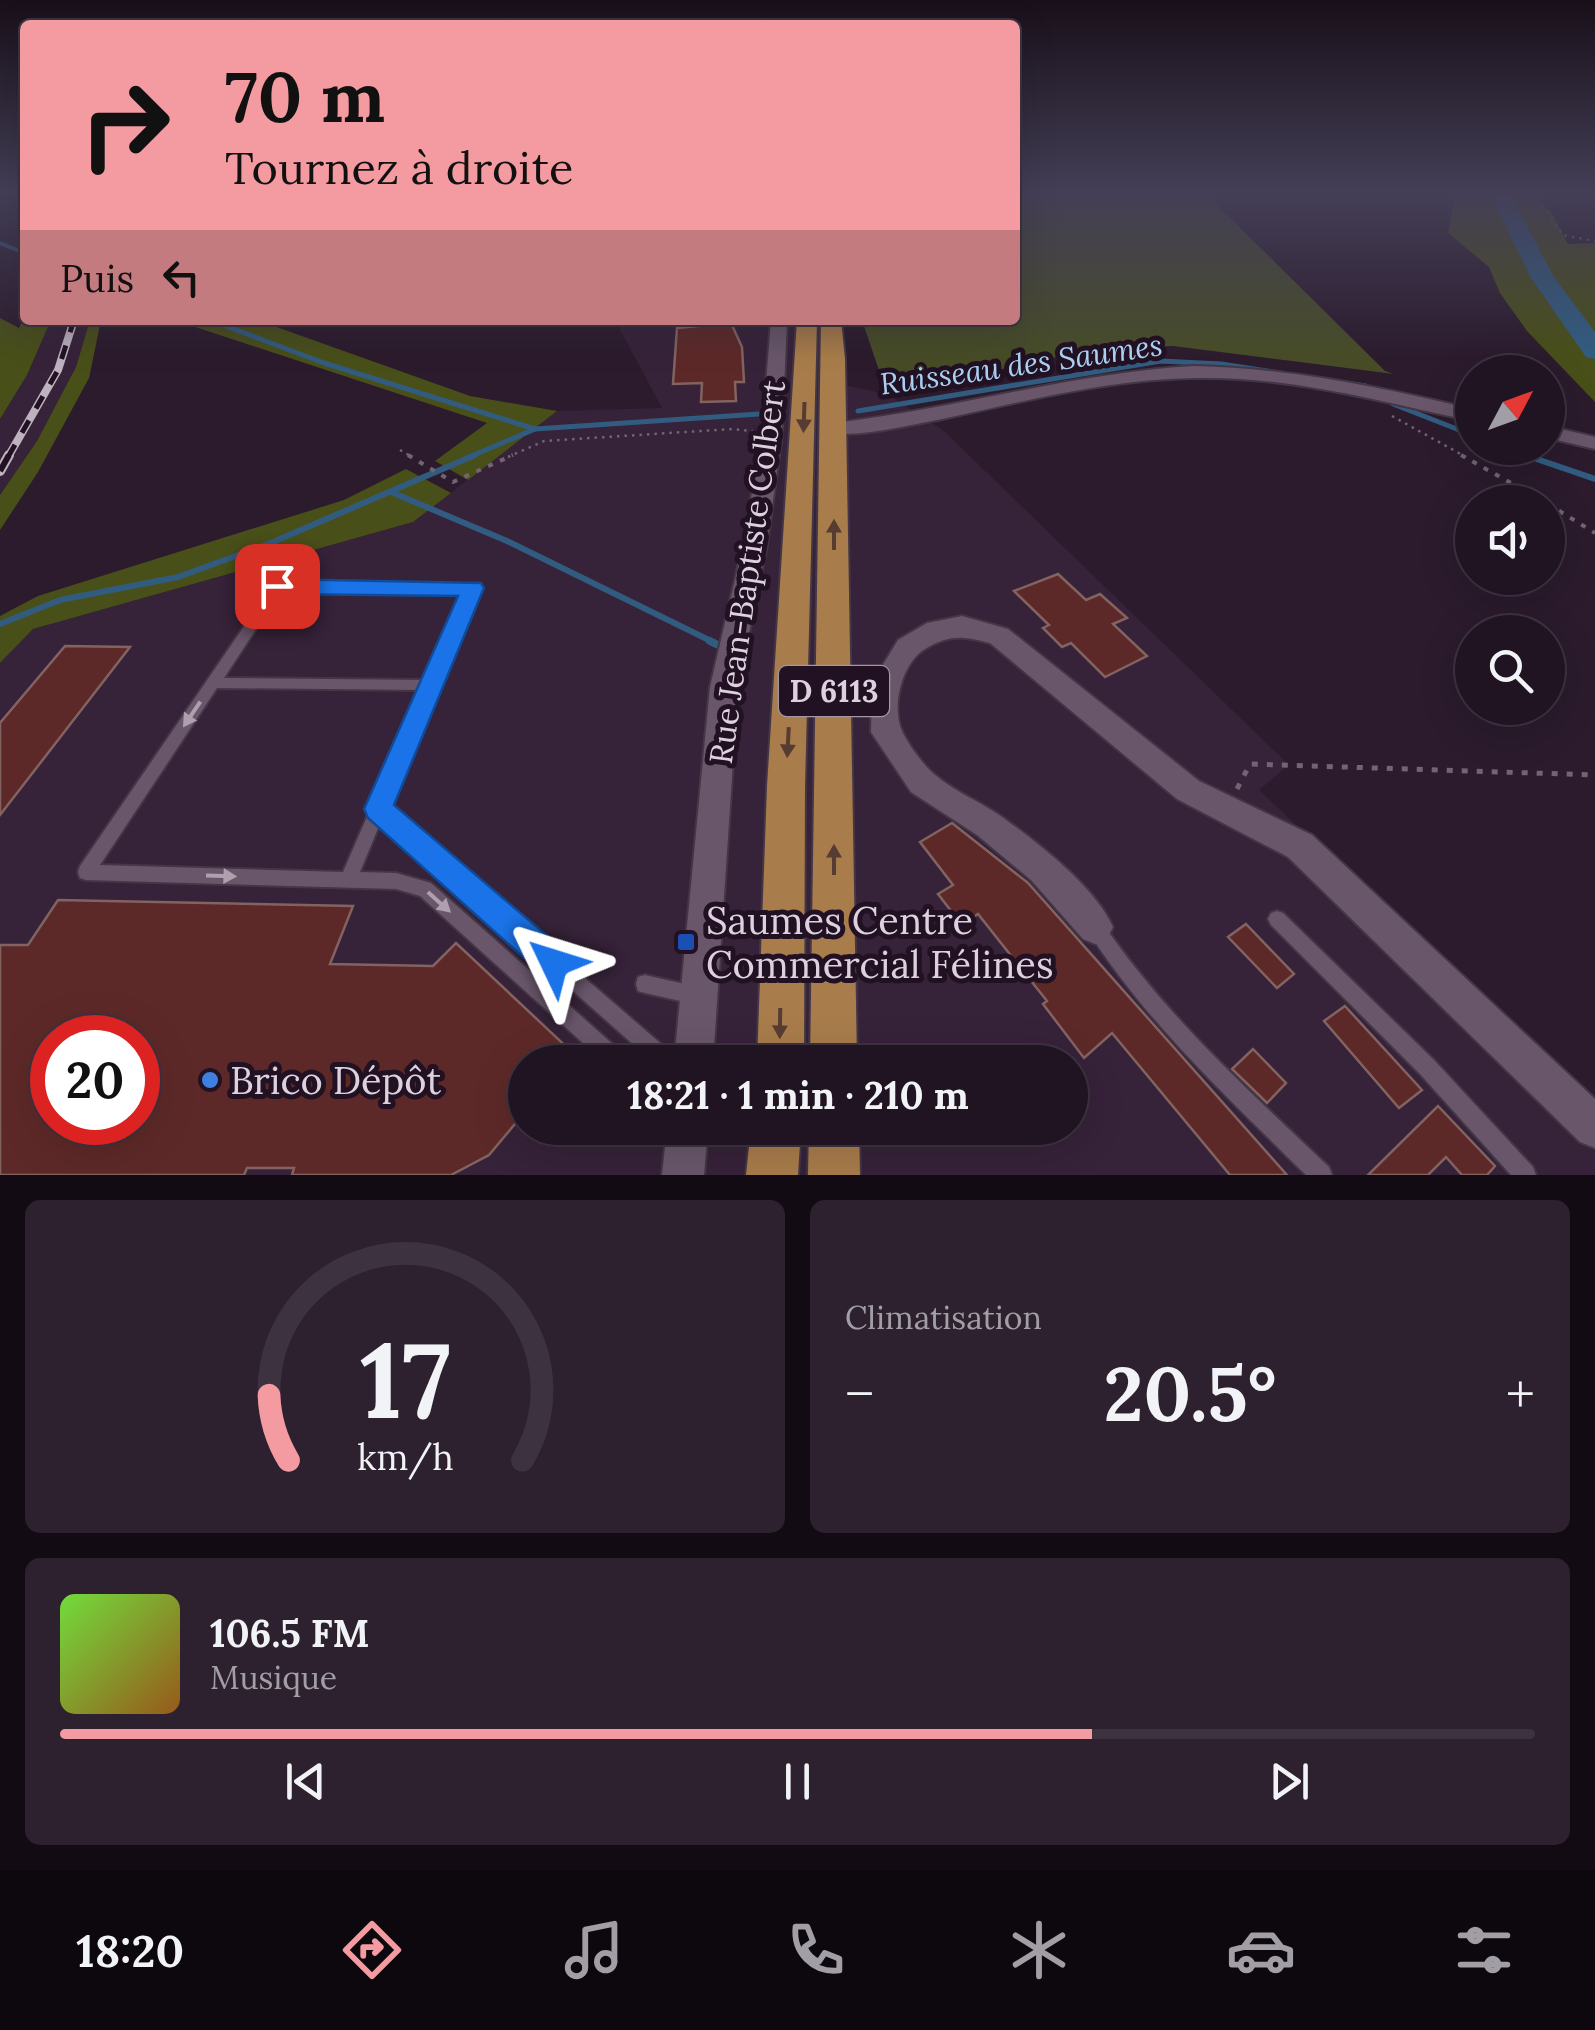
<!DOCTYPE html>
<html lang="fr">
<head>
<meta charset="utf-8">
<style>
	body { margin:0; font-family:Lora,serif; background:#2d212f; color:#f1f3f6; height:100vh; display:flex; flex-direction:column; font-size:38px; white-space:nowrap }
	* { box-sizing:border-box; margin:0 }
	p { font-size:32px; color:#a29ea5 }
	.icon { flex:none; width:55px; height:55px; fill:none; stroke:currentColor; stroke-width:2; stroke-linecap:round; stroke-linejoin:round }
	.map { position:relative; height:1175px; overflow:hidden }
	.sheet { display:flex; flex-direction:column; gap:25px; padding:25px; background:#120b13; flex:1 }
	.sheet>* { flex:none }
	.hud { position:absolute; left:20px; top:20px; width:1000px; height:305px; border-radius:10px; box-shadow:0 10px 40px #0002,0 0 0 2px #3d3340; background:#f49aa1; color:#111; overflow:hidden }
	.needle { width:65px; rotate:49deg }
	.buttons { position:absolute; left:1455px; top:355px; display:grid; gap:20px }
	.buttons a { display:grid; place-items:center; width:110px; height:110px; border-radius:50%; background:#201422; box-shadow:0 10px 40px #0002,0 0 0 2px #3d3340; font-size:50px }
	.speed { position:absolute; left:30px; top:1015px; display:flex; gap:20px; font-size:50px; font-weight:700; text-align:center }
	.speed>* { display:grid; place-content:center; width:130px; height:130px; border-radius:50%; background:#201422; box-shadow:0 10px 40px #0002,0 0 0 2px #3d3340; line-height:1 }
	.speed .limit { border:15px solid #d22; background:#fff; color:#111 }
	.pin { position:absolute; display:grid; place-items:center; width:85px; height:85px; color:#fff; margin:-42px; border-radius:20px; box-shadow:0 5px 15px #0006 }
	.me { position:absolute; width:110px; margin:-55px; rotate:311deg; stroke-linejoin:round; filter:drop-shadow(0 0 8px #0008) }
	.turn { display:flex; align-items:center; gap:35px; height:210px; padding:0 40px; font-size:45px }
	.turn .icon { width:130px; height:130px; stroke-width:2.5 }
	.turn b { display:block; font-size:70px; line-height:85px }
	.then { display:flex; align-items:center; height:95px; padding:0 40px; background:#0003; gap:20px; font-size:38px }
	.big { font-size:75px; font-weight:700; line-height:1.1 }
	.sheet .widget { flex:1; display:flex; flex-direction:column; justify-content:center; gap:15px; min-width:0; padding:0 35px; border-radius:15px; background:#2d212f }
	.sheet .dial { align-items:center; gap:0 }
	.dial svg { height:260px; overflow:visible; fill:none; stroke:#3d3340; stroke-width:7; stroke-linecap:round; text-anchor:middle }
	.dial text { fill:#f1f3f6; stroke:none }
	.song { display:flex; align-items:center; gap:30px }
	.cover { width:120px; height:120px; border-radius:15px; background:linear-gradient(135deg,hsl(100 70% 55%),hsl(30 70% 35%)) }
	.played { height:10px; border-radius:5px; background:linear-gradient(90deg,#f49aa1 70%,#3d3340 70%) }
	.keys { display:flex; justify-content:space-around; direction:ltr }
	.heat { display:flex; justify-content:space-between; align-items:center; font-size:55px; direction:ltr }
	.sheet .tiles { flex:1; display:grid; gap:25px; grid-template-columns:1fr 1fr }
	.widget:last-child { grid-column:span 2 }
	.trip { position:absolute; left:508px; top:1045px; width:580px; height:100px; border-radius:50px; background:#201422; box-shadow:0 10px 40px #0002,0 0 0 2px #3d3340; font-weight:700; line-height:100px; text-align:center }
	.dock { display:flex; height:160px; justify-content:space-around; align-items:center; background:#0d080e; color:#a29ea5 }
	.dock .icon { width:70px; height:70px }
	.dock .on { color:#f49aa1 }
	.dock b { font-size:45px; color:#f1f3f6 }
	.map>svg:first-child { display:block }
</style>
</head>
<body>
<div class="map">
<svg width="1595" height="1175" viewBox="0 0 1595 1175">
	<rect width="100%" height="100%" fill="#2b1b2d"/>
	<g fill="#362239" fill-rule="evenodd">
		<path d="M51,320h39l-14,47 -39,74 -37,54v-76l27,-44z"/>
		<path d="M615,320h208l17,64 47,10 57,37 345,334 -30,25 336,316v69h-1595v-512l33,-34 380,-107 144,-111 105,-3zM52,1038h86v84h-86zM525,1062h545v66h-545z"/>
	</g>
	<path fill="#474c27" d="M1015,193h190l180,178 9,3 -221,-28 -79,3 -207,45 -25,-74h153z"/>
	<g fill="#494f19">
		<path d="M1455,193h73l24,20 16,31 27,-1v159l-68,-71 -27,-38 -11,-26 -41,-34z"/>
		<path d="M25,315v5h26l-24,55 -27,44v-101l19,10z"/>
		<path d="M90,320h11l-12,58 -51,94 -38,58v-35l37,-54 39,-74z"/>
		<path d="M174,320h83l213,76 87,15 -89,69 -33,-19 52,-38z"/>
		<path d="M406,469l45,24 -38,29 -380,107 -33,34v-47l38,-20 306,-96z"/>
	</g>
	<g fill="none" stroke-linecap="round" stroke-linejoin="round">
		<path stroke="#315c80" stroke-width="4" d="M0,243l25,10"/>
		<g stroke="#315c80" stroke-width="5">
			<path d="M210,320l114,43 211,66 224,-15"/>
			<path d="M1393,404l79,31"/>
			<path d="M858,411l303,-50 60,3 145,22"/>
			<path d="M1505,448l27,9"/>
			<path d="M469,457l66,-28"/>
		</g>
		<g stroke="#315c80" stroke-width="6">
			<path d="M1525,455l70,24"/>
			<path d="M391,492l116,49 208,102"/>
			<path d="M0,624l60,-24 118,-23 88,-32 209,-90"/>
		</g>
		<path stroke="#315c80" stroke-width="8" d="M710,641l6,3"/>
		<path fill="#315c80" fill-rule="evenodd" d="M1490,193h20l44,84 41,55v27l-9,-2 -55,-79z"/>
	</g>
	<g fill="#5d2928" stroke="#836361" stroke-width="2.5" fill-rule="evenodd">
		<path d="M731,323l11,24 2,35h-9l1,19 -35,1 1,-19 -29,1 4,-56z"/>
		<path d="M1058,574l28,26 14,-6 27,24 -14,6 34,32 -42,21 -34,-34 -9,4 -19,-19 6,-3 -35,-34z"/>
		<path d="M65,646l65,1 -130,168v-92z"/>
		<path d="M952,823l76,60 259,292h-57l-118,-142 -28,25 -41,-54 4,-3 -69,-87 -16,11 -24,-31 15,-9 -33,-43z"/>
		<path d="M58,900l295,6 -23,58 103,2 23,-23 118,111 -7,8h-42v50l-36,43 -38,20h-159l2,-7h-47l-3,7h-244v-230h28zM52,1038h86v84h-86z"/>
		<path d="M1246,924l48,50 -17,14 -49,-51z"/>
		<path d="M1345,1006l77,84 -23,18 -75,-87z"/>
		<path d="M1253,1049l33,34 -19,20 -35,-34z"/>
		<path d="M1438,1106l57,60 -8,9h-25l-16,-18 -18,18h-60z"/>
	</g>
	<g fill="none" stroke-linecap="round" stroke-linejoin="round">
		<g stroke="#433645" stroke-width="4">
			<g id="lane">
				<path d="M277,583l200,2 2,3 -92,219 287,248 3,7h-24l-272,-241 -21,51 36,1 35,10 194,172 3,7h-24l-184,-166 -24,-7 -310,-9 -6,-2 -2,-6 2,-6 193,-282zM281,591l184,1 -38,88 -203,-2zM217,688l205,2 -79,182 -243,-7z"/>
				<path d="M1277,911l6,2 151,147 99,107 3,8h-25l-91,-101 -149,-149 -3,-6 3,-6z"/>
				<path d="M1095,918l6,3c64,94 146,168 228,246l3,8h-26c-78,-77 -157,-150 -217,-242l-3,-6 3,-6z"/>
				<path d="M645,975l53,12 7,2 2,7 -2,7 -7,2 -53,-12 -7,-2 -2,-7 2,-7z"/>
			</g>
		</g>
		<g stroke="#433645" stroke-width="4">
			<g id="street">
				<path d="M771,320h16l-5,114 -15,111 -29,142 -25,375h-39l36,-375 33,-142 19,-111z"/>
				<path d="M1194,366c95,2 186,21 278,43v12c-91,-19 -181,-45 -276,-43 -86,1 -171,23 -254,41 -23,4 -103,24 -118,10l10,-6c121,-14 238,-50 360,-57z"/>
				<path d="M1548,426l47,11v12l-47,-11z"/>
				<path d="M962,616l46,13 191,152 113,54 283,264v49l-15,-6 -292,-285 -111,-58 -187,-156c-26,-7 -41,-9 -65,6 -23,14 -34,57 -23,82 6,13 21,34 32,43 19,17 45,27 65,41 36,25 96,71 114,112l-6,12 -12,5 -12,-5 -52,-59 -54,-45 -66,-43 -40,-60 1,-49 26,-43 29,-17z"/>
				<path d="M667,1128h41l-4,47h-42z"/>
			</g>
		</g>
		<g stroke="#433645" stroke-width="4">
			<g id="primary">
				<path d="M797,320h20l-12,466 -1,276h-47l10,-276z"/>
				<path d="M821,320h20l4,39 12,703h-47z"/>
				<path d="M751,1128h50l-3,47h-52z"/>
				<path d="M809,1128h50l1,47h-52z"/>
			</g>
		</g>
		<g stroke="#726473" stroke-width="2.5" stroke-dasharray="2.5 5" stroke-linecap="butt">
			<path d="M1534,193l29,42 32,6"/>
			<path d="M1392,416l74,41"/>
			<path d="M400,450l12,7"/>
			<path d="M508,457l36,-16 188,-12 21,2"/>
		</g>
		<g stroke="#726473" stroke-width="4" stroke-dasharray="5 8" stroke-linecap="butt">
			<path d="M408,455l45,27 60,-27"/>
			<path d="M1461,455l84,47"/>
			<path d="M1548,504l47,29"/>
		</g>
		<path stroke="#726473" stroke-width="5" stroke-dasharray="6 9" stroke-linecap="butt" d="M1237,789l13,-25 345,11"/>
		<use href="#lane" fill="#69566b" fill-rule="evenodd"/>
		<use href="#street" fill="#69566b" fill-rule="evenodd"/>
		<use href="#primary" fill="#a87c4b" fill-rule="evenodd"/>
		<g stroke="#beb2bf" stroke-width="8">
			<path id="rail-far1" d="M8,457l50,-87 16,-50"/>
		</g>
		<g stroke="#beb2bf" stroke-width="10">
			<path id="rail" d="M0,471l9,-16"/>
		</g>
		<use href="#rail-far1" stroke="#211123" stroke-width="5" stroke-dasharray="14" stroke-linecap="butt"/>
		<use href="#rail" stroke="#211123" stroke-width="6" stroke-dasharray="18" stroke-linecap="butt"/>
	</g>
	<defs><path id="oneway-solid" d="M-6-.8H1V-3.2L6.5 0L1 3.2V.8H-6Z" transform="scale(2.5)"/></defs>
	<g fill="#573c33">
		<use href="#oneway-solid" transform="translate(804 417) rotate(92)"/>
		<use href="#oneway-solid" transform="translate(834 535) rotate(-90)"/>
		<use href="#oneway-solid" transform="translate(788 742) rotate(93)"/>
		<use href="#oneway-solid" transform="translate(834 860) rotate(-90)"/>
		<use href="#oneway-solid" transform="translate(780 1023) rotate(91)"/>
	</g>
	<g fill="#aea0af">
		<use href="#oneway-solid" transform="translate(192 714) rotate(124)"/>
		<use href="#oneway-solid" transform="translate(221 876) rotate(2)"/>
		<use href="#oneway-solid" transform="translate(439 902) rotate(42)"/>
	</g>
	<linearGradient id="sky" x2="0" y2="1"><stop stop-color="#180f19"/><stop offset="0.54" stop-color="#443f57"/><stop offset="1" stop-color="#443f57" stop-opacity="0"/></linearGradient>
	<rect width="1595" height="357" fill="url(#sky)"/>
	<path fill="#1a73e8" stroke="#114b97" stroke-width="2.5" d="M277,579l204,4 3,5 -90,217 171,146 5,12 -5,11 -11,5 -12,-5 -174,-156 -4,-9 94,-213 -181,-2 -12,-8z"/>
	<rect fill="#1a4fb4" stroke="#211123" stroke-width="4" x="676" y="932" width="20" height="20" rx="5"/>
	<circle fill="#3f7fe0" stroke="#211123" stroke-width="4" cx="210" cy="1080" r="10"/>
	<g text-anchor="middle" dominant-baseline="central" stroke-width="10" stroke-linejoin="round" paint-order="stroke">
		<g font-size="30" font-style="italic" fill="#a9d0f2" stroke="#211123">
			<text transform="translate(1021 364) rotate(-8)">Ruisseau des Saumes</text>
		</g>
		<rect fill="#211123" stroke="#a497a5" stroke-width="2.5" x="779" y="666" width="110" height="50" rx="8"/>
		<g font-size="30" font-weight="bold" fill="#dcd1dd">
			<text x="834" y="691">D 6113</text>
		</g>
		<g font-size="32" fill="#dcd1dd" stroke="#211123">
			<text transform="translate(747 572) rotate(-82)">Rue Jean-Baptiste Colbert</text>
		</g>
		<g font-size="38" fill="#dcd1dd" stroke="#211123" text-anchor="start">
			<text x="706" y="920">Saumes Centre<tspan x="706" dy="44">Commercial Félines</tspan></text>
			<text x="230" y="1080">Brico Dépôt</text>
		</g>
	</g>
</svg>
<div class="buttons">
<a><svg class="needle" viewBox="-14 -14 28 28"><path d="M0-13l5 13h-10z" fill="#e53935"/><path d="M0 13l5-13h-10z" fill="#a29ea5"/></svg></a>
<a><svg class="icon" aria-label="sound" viewBox="0 0 24 24"><path d="M4 9h4l5-4v14l-5-4H4zM17 9q2 3 0 6"/></svg></a>
<a><svg class="icon" aria-label="search" viewBox="0 0 24 24"><circle cx="10" cy="10" r="6"/><path d="M15 15l6 6"/></svg></a>
</div>
<div class="speed"><div class="limit">20</div></div>
<div class="pin" style="left:277px;top:586px;background:#d93025"><svg class="icon" aria-label="arrive" viewBox="0 0 24 24"><path d="M6 21V4h12l-3 4 3 4H6"/></svg></div>
<svg class="me" style="left:554px;top:963px" viewBox="-20 -20 40 40"><path d="M0-17L14 15 0 8-14 15z" fill="#1a73e8" stroke="#fff" stroke-width="4"/></svg>
<div class="trip">18:21 · 1 min · 210 m</div>
<div class="hud">
<div class="turn"><svg class="icon" aria-label="right" viewBox="0 0 24 24"><path d="M7 20v-9h11M14 6l5 5-5 5"/></svg><div><b>70 m</b>Tournez à droite</div></div>
<div class="then">Puis<svg class="icon" aria-label="left" viewBox="0 0 24 24"><path d="M17 20v-9H6M10 6l-5 5 5 5"/></svg></div>
</div>
</div>
<section class="sheet">
<div class="tiles">
<div class="widget dial"><svg viewBox="0 0 100 80">
<path d="M14 69A42 42 0 1 1 86 69"/>
<path d="M14 69A42 42 0 0 1 8 49" stroke="#f49aa1"/>
<text x="50" y="56" font-size="32" font-weight="700">17</text>
<text x="50" y="72" font-size="11">km/h</text>
</svg></div>
<div class="widget"><p>Climatisation</p>
<div class="heat"><a>−</a><b class="big">20.5°</b><a>+</a></div>
</div>
<div class="widget">
<div class="song"><i class="cover"></i><div><b>106.5 FM</b><p>Musique</p></div></div>
<div class="played"></div>
<div class="keys"><svg class="icon" aria-label="previous" viewBox="0 0 24 24"><path d="M18 5L8 12l10 7zM5 5v14"/></svg><svg class="icon" aria-label="pause" viewBox="0 0 24 24"><path d="M8 5v14M16 5v14"/></svg><svg class="icon" aria-label="next" viewBox="0 0 24 24"><path d="M6 5l10 7-10 7zM19 5v14"/></svg></div>
</div>
</div>
</section>
<nav class="dock">
<b>18:20</b>
<svg class="icon on" aria-label="directions" viewBox="0 0 24 24"><path d="M12 3l9 9-9 9-9-9zM9 14v-3h6M13 9l2 2-2 2"/></svg>
<svg class="icon" aria-label="music" viewBox="0 0 24 24"><path d="M9 18V5l10-2v13"/><circle cx="6" cy="18" r="3"/><circle cx="16" cy="16" r="3"/></svg>
<svg class="icon" aria-label="phone" viewBox="0 0 24 24"><path d="M5 4h4l2 5-3 2q2 4 5 5l2-3 5 2v4C11 20 4 13 5 4z"/></svg>
<svg class="icon" aria-label="climate" viewBox="0 0 24 24"><path d="M12 3v18M4 7l16 10M4 17L20 7"/></svg>
<svg class="icon" aria-label="car" viewBox="0 0 24 24"><path d="M5 17H2v-5l4-1 3-4h7l3 4 3 1v5h-3M9 17h6M6 11h13"/><circle cx="7" cy="17" r="2"/><circle cx="17" cy="17" r="2"/></svg>
<svg class="icon" aria-label="filters" viewBox="0 0 24 24"><path d="M4 7h16M4 17h16"/><circle cx="9" cy="7" r="2"/><circle cx="15" cy="17" r="2"/></svg>
</nav>
</body>
</html>
